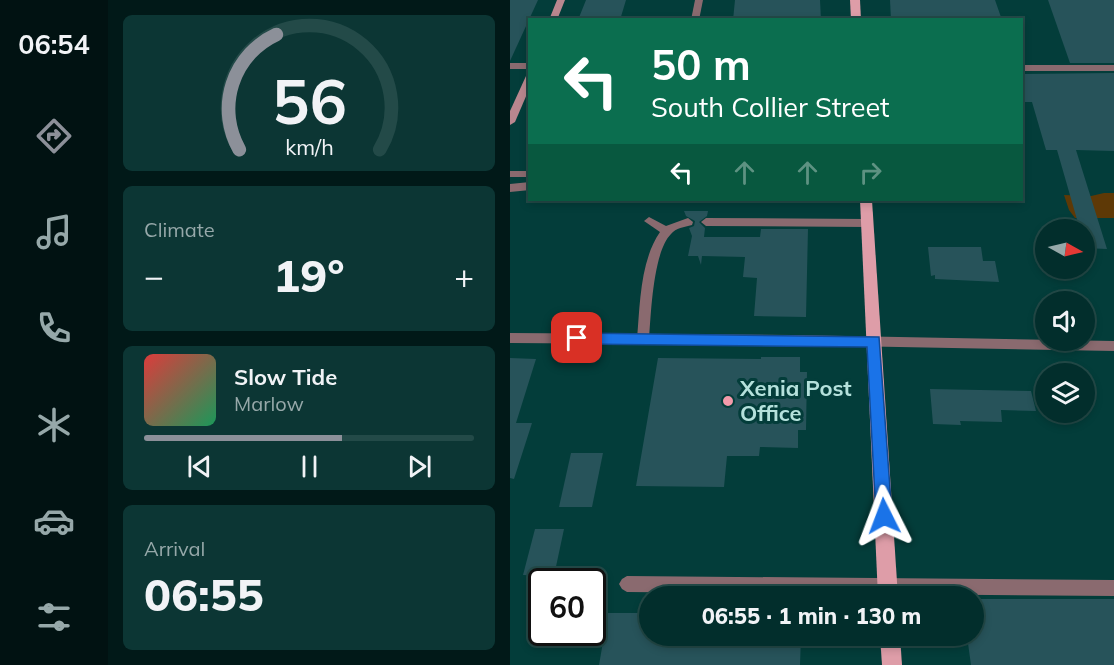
<!DOCTYPE html>
<html lang="en">
<head>
<meta charset="utf-8">
<style>
	body { margin:0; font-family:Mulish,sans-serif; background:#0c3634; color:#f1f3f6; height:100vh; display:flex; flex-direction:column; font-size:22px; white-space:nowrap }
	* { box-sizing:border-box; margin:0 }
	p { font-size:20px; color:#96a8a9 }
	.icon { flex:none; width:33px; height:33px; fill:none; stroke:currentColor; stroke-width:2; stroke-linecap:round; stroke-linejoin:round }
	.map { position:relative; flex:1; overflow:hidden }
	.drawer { display:flex; flex-direction:column; gap:15px; padding:15px; background:#011918; width:402px }
	.drawer>* { flex:none }
	.banner { position:absolute; left:18px; top:18px; width:495px; height:183px; border-radius:0px; box-shadow:0 3px 9px #0003,0 0 0 2px #234a48; background:#0b6e4f; color:#fff; overflow:hidden }
	.needle { width:39px; rotate:98deg }
	.fabs { position:absolute; left:525px; top:219px; display:grid; gap:12px }
	.fabs a { display:grid; place-items:center; width:60px; height:60px; border-radius:50%; background:#022e2c; box-shadow:0 3px 9px #0003,0 0 0 2px #234a48; font-size:30px }
	.speed { position:absolute; left:18px; top:568px; display:flex; gap:12px; font-size:30px; font-weight:700; text-align:center }
	.speed>* { display:grid; place-content:center; width:78px; height:78px; border-radius:50%; background:#022e2c; box-shadow:0 3px 9px #0003,0 0 0 2px #234a48; line-height:1 }
	.speed .limit { border:3px solid #111; border-radius:9px; background:#fff; color:#111 }
	.pin { position:absolute; display:grid; place-items:center; width:51px; height:51px; color:#fff; margin:-26px; border-radius:12px; box-shadow:0 3px 9px #0006 }
	.me { position:absolute; width:66px; margin:-33px; rotate:357deg; stroke-linejoin:round; filter:drop-shadow(0 0 4px #0008) }
	.turn { display:flex; align-items:center; gap:21px; height:126px; padding:0 24px; font-size:27px }
	.turn .icon { width:78px; height:78px; stroke-width:2.5 }
	.turn b { display:block; font-size:42px; line-height:51px }
	.lanes { display:flex; align-items:center; height:57px; padding:0 24px; background:#0003; justify-content:center; gap:30px; direction:ltr }
	.lanes .off { opacity:.35 }
	.big { font-size:45px; font-weight:800; line-height:1.1 }
	.drawer .widget { flex:1; display:flex; flex-direction:column; justify-content:center; gap:9px; min-width:0; padding:0 21px; border-radius:9px; background:#0c3634 }
	.drawer .dial { align-items:center; gap:0 }
	.dial svg { height:156px; overflow:visible; fill:none; stroke:#234a48; stroke-width:7; stroke-linecap:round; text-anchor:middle }
	.dial text { fill:#f1f3f6; stroke:none }
	.song { display:flex; align-items:center; gap:18px }
	.cover { width:72px; height:72px; border-radius:9px; background:linear-gradient(135deg,hsl(0 70% 55%),hsl(150 70% 35%)) }
	.played { height:6px; border-radius:3px; background:linear-gradient(90deg,#8c9099 60%,#234a48 60%) }
	.keys { display:flex; justify-content:space-around; direction:ltr }
	.heat { display:flex; justify-content:space-between; align-items:center; font-size:33px; direction:ltr }
	.trip { position:absolute; left:129px; top:586px; width:345px; height:60px; border-radius:30px; background:#022e2c; box-shadow:0 3px 9px #0003,0 0 0 2px #234a48; font-weight:800; line-height:60px; text-align:center }
	main { display:flex; flex:1; min-height:0 }
	.dock { display:flex; flex-direction:column; width:108px; justify-content:space-around; align-items:center; background:#011212; color:#96a8a9 }
	.dock .icon { width:42px; height:42px }
	.dock .active { color:#8c9099 }
	.dock b { font-size:27px; color:#f1f3f6 }
	.map>svg:first-child { display:block }
</style>
</head>
<body>
<main>
<nav class="dock">
<b>06:54</b>
<svg class="icon active" aria-label="directions" viewBox="0 0 24 24"><path d="M12 3l9 9-9 9-9-9zM9 14v-3h6M13 9l2 2-2 2"/></svg>
<svg class="icon" aria-label="music" viewBox="0 0 24 24"><path d="M9 18V5l10-2v13"/><circle cx="6" cy="18" r="3"/><circle cx="16" cy="16" r="3"/></svg>
<svg class="icon" aria-label="phone" viewBox="0 0 24 24"><path d="M5 4h4l2 5-3 2q2 4 5 5l2-3 5 2v4C11 20 4 13 5 4z"/></svg>
<svg class="icon" aria-label="climate" viewBox="0 0 24 24"><path d="M12 3v18M4 7l16 10M4 17L20 7"/></svg>
<svg class="icon" aria-label="car" viewBox="0 0 24 24"><path d="M5 17H2v-5l4-1 3-4h7l3 4 3 1v5h-3M9 17h6M6 11h13"/><circle cx="7" cy="17" r="2"/><circle cx="17" cy="17" r="2"/></svg>
<svg class="icon" aria-label="filters" viewBox="0 0 24 24"><path d="M4 7h16M4 17h16"/><circle cx="9" cy="7" r="2"/><circle cx="15" cy="17" r="2"/></svg>
</nav>
<section class="drawer">
<div class="widget dial"><svg viewBox="0 0 100 80">
<path d="M14 69A42 42 0 1 1 86 69"/>
<path d="M14 69A42 42 0 0 1 33 10" stroke="#8c9099"/>
<text x="50" y="56" font-size="32" font-weight="700">56</text>
<text x="50" y="72" font-size="11">km/h</text>
</svg></div>
<div class="widget"><p>Climate</p>
<div class="heat"><a>−</a><b class="big">19°</b><a>+</a></div>
</div>
<div class="widget">
<div class="song"><i class="cover"></i><div><b>Slow Tide</b><p>Marlow</p></div></div>
<div class="played"></div>
<div class="keys"><svg class="icon" aria-label="previous" viewBox="0 0 24 24"><path d="M18 5L8 12l10 7zM5 5v14"/></svg><svg class="icon" aria-label="pause" viewBox="0 0 24 24"><path d="M8 5v14M16 5v14"/></svg><svg class="icon" aria-label="next" viewBox="0 0 24 24"><path d="M6 5l10 7-10 7zM19 5v14"/></svg></div>
</div>
<div class="widget"><p>Arrival</p><b class="big">06:55</b></div>
</section>
<div class="map">
<svg width="604" height="665" viewBox="0 0 604 665">
	<rect width="100%" height="100%" fill="#033d3a"/>
	<path fill="#5e3906" d="M594,193h10v25h-39l-6,-8 -5,-15 27,1z"/>
	<g fill="#27535a">
		<path d="M0,0h28l-28,61z"/>
		<path d="M76,0h40l-6,20h-42z"/>
		<path d="M225,0h85l1,20h-88z"/>
		<path d="M380,0h105l7,20h-111z"/>
		<path d="M538,0h66v63h-44z"/>
		<path d="M604,73v78l-38,-1 31,99 -23,-1v-18h-4l-23,-80h-11l-14,-48h-7l-3,-13v-15z"/>
		<path d="M174,211h24l-1,5 -8,6 6,6 -1,9h56l1,-8h47l-2,88 -52,-1 3,-38 -14,-1 2,-20 -43,-1 -1,9 -3,-9h-10l4,-20 -3,-8 5,-2 1,-5 -9,-5z"/>
		<path d="M418,247h53l2,14h12l4,21 -64,-3v-4l-4,1z"/>
		<path d="M251,357h39v15h7l-1,58h-8v18l-38,-1 -1,9h-32l-3,31 -88,-1 22,-128 103,1z"/>
		<path d="M0,358l26,1 -20,64h16l-18,56 -4,-1z"/>
		<path d="M420,389l101,2 5,20 -35,-1 1,12 -42,-1 1,4 -28,-1z"/>
		<path d="M61,453h32l-11,54h-33z"/>
		<path d="M25,529h29l-10,47 -31,-1z"/>
		<path d="M464,599h140v66h-143l-4,-29h7z"/>
		<path d="M98,613h42v23h151l-1,29h-201z"/>
	</g>
	<g fill="none" stroke-linecap="round" stroke-linejoin="round">
		<g fill="#8a6a6f" fill-rule="evenodd">
			<path d="M185,0h8l-4,20h-8z"/>
			<rect x="0" y="171" width="20" height="6"/>
			<path d="M20,182v8l-20,2v-8z"/>
			<path d="M139,217l17,9 22,-8 5,4 -1,3c-8,2 -16,3 -21,9 -18,18 -20,80 -22,105l-2,4h-8l-2,-4c3,-34 3,-78 23,-107l-16,-11z"/>
			<path d="M196,218l161,1 5,4 -5,4 -161,-1 -5,-4z"/>
			<path d="M117,576l487,4v16l-487,-4 -5,-3 -3,-5 3,-5z"/>
		</g>
		<g fill="#8a6a6f" fill-rule="evenodd">
			<rect x="0" y="63" width="20" height="6"/>
			<rect x="512" y="65" width="92" height="6"/>
			<path d="M0,333l283,2 321,6v10l-321,-6 -283,-2z"/>
		</g>
		<g fill="#b9878f" fill-rule="evenodd">
			<path d="M47,0h8l-8,20h-8z"/>
			<path d="M20,73v14l-15,35 -5,3v-14l16,-35z"/>
		</g>
		<g fill="#de9da8" fill-rule="evenodd">
			<path d="M340,0h10l1,20h-10z"/>
			<path d="M350,200h12l26,397h-20z"/>
			<path d="M370,636h20l2,29h-20z"/>
		</g>
	</g>
	<path fill="#1a73e8" stroke="#114b97" stroke-width="1.5" d="M67,333l302,4 13,179 -2,6 -6,2 -6,-2 -2,-6 -9,-169 -290,-3 -5,-2 -2,-4 2,-4z"/>
	<circle fill="#f39aaa" stroke="#033d3a" stroke-width="2" cx="218" cy="401" r="6"/>
	<g text-anchor="middle" dominant-baseline="central" stroke-width="6" stroke-linejoin="round" paint-order="stroke">
		<g font-size="22" font-weight="bold" fill="#b5e1dc" stroke="#033d3a" text-anchor="start">
			<text x="230" y="388">Xenia Post<tspan x="230" dy="25">Office</tspan></text>
		</g>
	</g>
</svg>
<div class="fabs">
<a><svg class="needle" viewBox="-14 -14 28 28"><path d="M0-13l5 13h-10z" fill="#e53935"/><path d="M0 13l5-13h-10z" fill="#96a8a9"/></svg></a>
<a><svg class="icon" aria-label="sound" viewBox="0 0 24 24"><path d="M4 9h4l5-4v14l-5-4H4zM17 9q2 3 0 6"/></svg></a>
<a><svg class="icon" aria-label="layers" viewBox="0 0 24 24"><path d="M12 4l9 5-9 5-9-5zM3 14l9 5 9-5"/></svg></a>
</div>
<div class="speed"><div class="limit">60</div></div>
<div class="pin" style="left:67px;top:338px;background:#d93025"><svg class="icon" aria-label="arrive" viewBox="0 0 24 24"><path d="M6 21V4h12l-3 4 3 4H6"/></svg></div>
<svg class="me" style="left:374px;top:516px" viewBox="-20 -20 40 40"><path d="M0-17L14 15 0 8-14 15z" fill="#1a73e8" stroke="#fff" stroke-width="4"/></svg>
<div class="trip">06:55 · 1 min · 130 m</div>
<div class="banner">
<div class="turn"><svg class="icon" aria-label="left" viewBox="0 0 24 24"><path d="M17 20v-9H6M10 6l-5 5 5 5"/></svg><div><b>50 m</b>South Collier Street</div></div>
<div class="lanes"><svg class="icon" aria-label="left" viewBox="0 0 24 24"><path d="M17 20v-9H6M10 6l-5 5 5 5"/></svg><svg class="icon off" aria-label="ahead" viewBox="0 0 24 24"><path d="M12 20V5M6 11l6-6 6 6"/></svg><svg class="icon off" aria-label="ahead" viewBox="0 0 24 24"><path d="M12 20V5M6 11l6-6 6 6"/></svg><svg class="icon off" aria-label="right" viewBox="0 0 24 24"><path d="M7 20v-9h11M14 6l5 5-5 5"/></svg></div>
</div>
</div>
</main>
</body>
</html>
